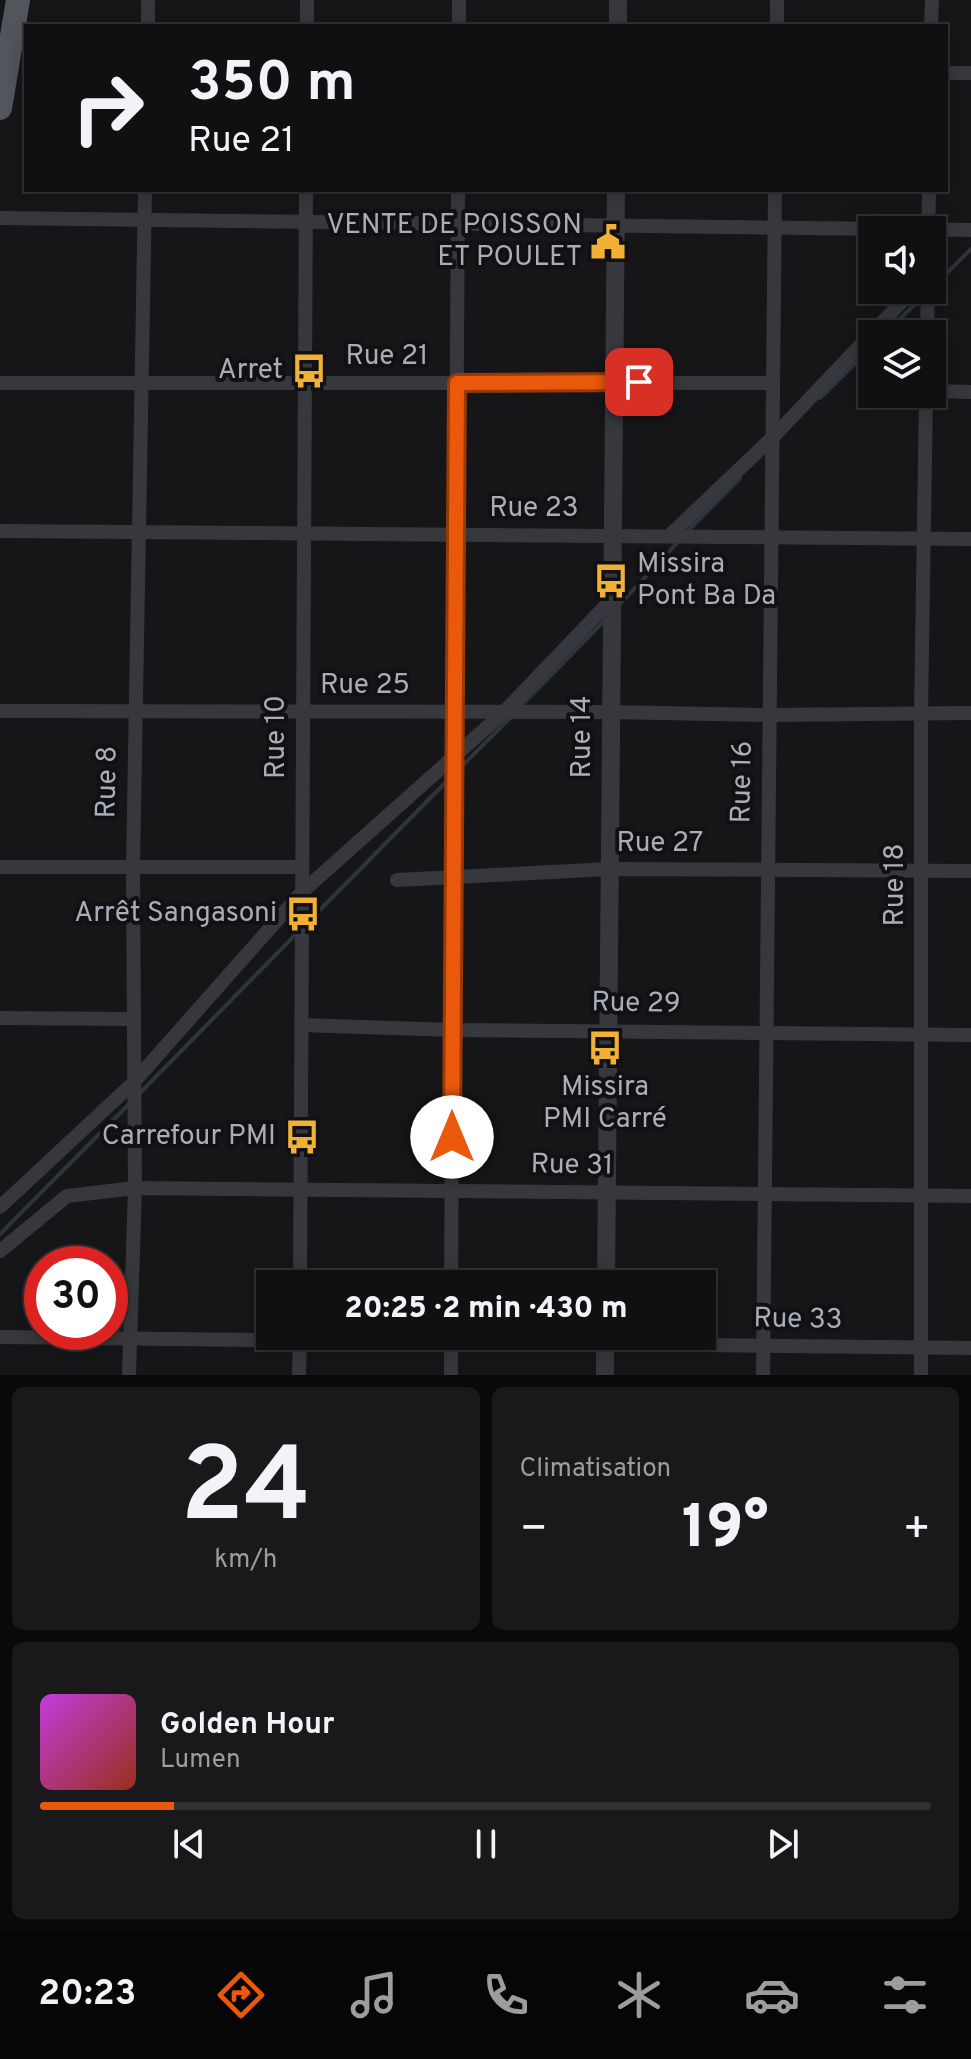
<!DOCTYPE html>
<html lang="fr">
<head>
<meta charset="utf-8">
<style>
	body { margin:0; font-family:Overpass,sans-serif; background:#19191b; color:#f1f3f6; height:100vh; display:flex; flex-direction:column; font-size:30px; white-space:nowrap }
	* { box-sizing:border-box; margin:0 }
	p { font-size:26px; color:#9c9d9f }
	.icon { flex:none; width:44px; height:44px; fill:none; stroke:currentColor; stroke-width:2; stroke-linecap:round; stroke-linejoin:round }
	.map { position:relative; height:1375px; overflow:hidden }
	.panel { display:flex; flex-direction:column; gap:12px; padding:12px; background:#09090a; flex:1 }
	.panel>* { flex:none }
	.guide { position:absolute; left:24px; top:24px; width:924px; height:168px; border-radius:0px; box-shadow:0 4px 20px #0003,0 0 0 2px #303032; background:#101012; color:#f1f3f6; overflow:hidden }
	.fabs { position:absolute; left:858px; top:216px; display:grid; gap:16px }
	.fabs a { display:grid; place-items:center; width:88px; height:88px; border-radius:0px; background:#101012; box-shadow:0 4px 20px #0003,0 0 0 2px #303032; font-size:40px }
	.speed { position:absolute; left:24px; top:1246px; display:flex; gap:16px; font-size:40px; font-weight:700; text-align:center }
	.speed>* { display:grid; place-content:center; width:104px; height:104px; border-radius:50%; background:#101012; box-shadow:0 4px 20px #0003,0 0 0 2px #303032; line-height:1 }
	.speed .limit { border:12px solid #d22; background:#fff; color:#111 }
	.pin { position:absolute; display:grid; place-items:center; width:68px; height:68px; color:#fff; margin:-34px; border-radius:16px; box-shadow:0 4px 12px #0006 }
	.me { position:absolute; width:88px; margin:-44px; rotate:0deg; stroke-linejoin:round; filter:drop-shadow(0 0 6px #0008) }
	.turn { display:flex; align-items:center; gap:28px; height:168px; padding:0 32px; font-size:36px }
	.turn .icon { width:104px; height:104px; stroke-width:2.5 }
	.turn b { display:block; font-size:56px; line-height:68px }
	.big { font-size:60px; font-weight:800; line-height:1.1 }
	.panel .widget { flex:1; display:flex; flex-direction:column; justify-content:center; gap:12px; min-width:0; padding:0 28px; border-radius:12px; background:#19191b }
	.panel .dial { align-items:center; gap:0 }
	.dial b { font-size:104px; line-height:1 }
	.song { display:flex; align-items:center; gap:24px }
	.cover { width:96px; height:96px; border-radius:12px; background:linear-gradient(135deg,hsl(290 70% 55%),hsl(10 70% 35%)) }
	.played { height:8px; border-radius:4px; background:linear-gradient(90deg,#ea580c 15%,#303032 15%) }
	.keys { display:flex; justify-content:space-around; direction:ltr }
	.heat { display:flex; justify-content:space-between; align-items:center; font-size:44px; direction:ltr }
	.panel .tiles { flex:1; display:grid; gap:12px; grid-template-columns:1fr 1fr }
	.widget:last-child { grid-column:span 2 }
	.trip { position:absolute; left:256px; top:1270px; width:460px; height:80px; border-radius:0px; background:#101012; box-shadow:0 4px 20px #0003,0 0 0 2px #303032; font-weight:800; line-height:80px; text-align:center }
	.tab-bar { display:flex; height:128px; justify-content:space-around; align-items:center; background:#060607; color:#9c9d9f }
	.tab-bar .icon { width:56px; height:56px }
	.tab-bar .active { color:#ea580c }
	.tab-bar b { font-size:36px; color:#f1f3f6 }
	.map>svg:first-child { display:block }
</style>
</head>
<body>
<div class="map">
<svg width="971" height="1375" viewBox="0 0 971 1375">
	<rect width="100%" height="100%" fill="#161618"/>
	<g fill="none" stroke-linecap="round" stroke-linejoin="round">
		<g stroke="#2c353c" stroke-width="4">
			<path d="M932,288l39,-39"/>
			<path d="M885,334l37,-37"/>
			<path d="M820,398l52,-51"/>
			<path d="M687,532l53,-54"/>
			<path d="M619,605l60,-64"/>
			<path d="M519,708l86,-88"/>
			<path d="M460,768l50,-50"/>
			<path d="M305,925l146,-148"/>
			<path d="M140,1093l156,-159"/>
			<path d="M0,1234l131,-132"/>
		</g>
		<g stroke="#37383d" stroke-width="14">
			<path d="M148,26v-26"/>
			<path d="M307,26v-26"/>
			<path d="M459,26v-26"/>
			<path d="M777,26v-26"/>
			<path d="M931,26l1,-26"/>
			<path d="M946,73h25"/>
			<path d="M0,218l971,12"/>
			<path d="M928,230l1,-40"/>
			<path d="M927,334l1,-44"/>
			<path d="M0,383h773"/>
			<path d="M932,391l39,1"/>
			<path d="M0,531l971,8"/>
			<path d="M669,536l104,-99 140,-147"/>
			<path d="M0,711l610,1 159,3 202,-2"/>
			<path d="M0,867h302"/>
			<path d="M397,880l213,-11 361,2"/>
			<path d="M0,1018l134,1"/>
			<path d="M301,1025l152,5 518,5"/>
			<path d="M0,1207l133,-124 169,-191 202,-180 108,-113"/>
			<path d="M0,1251l67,-55 68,-8 836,8"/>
			<path d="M300,1284l6,-1094"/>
			<path d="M451,1284l7,-1094"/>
			<path d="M0,1337l971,11"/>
			<path d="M129,1375l6,-187 -2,-321 12,-677"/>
			<path d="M299,1375l1,-39"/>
			<path d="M451,1375v-39"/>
			<path d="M763,1375l12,-1185"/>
			<path d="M921,1375v-662l5,-319"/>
		</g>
		<g stroke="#37383d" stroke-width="18">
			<path d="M618,26v-26"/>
			<path d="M606,1284l10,-1094"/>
			<path d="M605,1375v-39"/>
		</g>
		<path stroke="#53555c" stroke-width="24" d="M0,108l18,-108"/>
	</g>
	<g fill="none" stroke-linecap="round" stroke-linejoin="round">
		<g stroke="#983908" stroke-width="20">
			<path id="route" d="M452,1137l5,-754 182,-1"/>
		</g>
		<use href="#route" stroke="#ea580c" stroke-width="14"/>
	</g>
	<defs>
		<g id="civic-bare" transform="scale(2.76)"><path d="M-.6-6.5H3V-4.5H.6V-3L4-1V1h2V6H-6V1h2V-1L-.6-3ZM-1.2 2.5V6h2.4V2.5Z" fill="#f2b134" stroke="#111113" stroke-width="2.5" paint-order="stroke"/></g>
		<g id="bus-bare" transform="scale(2.76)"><path d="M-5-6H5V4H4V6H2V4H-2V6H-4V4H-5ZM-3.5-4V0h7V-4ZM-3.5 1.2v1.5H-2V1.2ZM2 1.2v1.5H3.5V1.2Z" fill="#f2b134" stroke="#111113" stroke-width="2.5" paint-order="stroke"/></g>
	</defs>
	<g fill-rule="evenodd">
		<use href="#civic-bare" x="608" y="242"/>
		<use href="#bus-bare" x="309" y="371"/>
		<use href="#bus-bare" x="611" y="581"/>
		<use href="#bus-bare" x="303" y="914"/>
		<use href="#bus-bare" x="605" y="1048"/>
		<use href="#bus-bare" x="302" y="1137"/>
	</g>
	<g text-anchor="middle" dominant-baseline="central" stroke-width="8" stroke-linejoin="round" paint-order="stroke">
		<g font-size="28" fill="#a8adb8" stroke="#111113" text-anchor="end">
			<text x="582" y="226">VENTE DE POISSON<tspan x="582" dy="32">ET POULET</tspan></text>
			<text x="283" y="371">Arret</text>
			<text x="637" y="565" text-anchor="start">Missira<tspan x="637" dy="32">Pont Ba Da</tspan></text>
			<text x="277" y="914">Arrêt Sangasoni</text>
			<text x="605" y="1088" text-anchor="middle">Missira<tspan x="605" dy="32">PMI Carré</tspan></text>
			<text x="276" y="1137">Carrefour PMI</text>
		</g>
		<g font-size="28" fill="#a8adb8" stroke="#111113">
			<text x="387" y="357">Rue 21</text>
			<text x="534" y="509">Rue 23</text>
			<text x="365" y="686">Rue 25</text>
			<text transform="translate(277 737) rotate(-90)">Rue 10</text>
			<text transform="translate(583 737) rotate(-90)">Rue 14</text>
			<text transform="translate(108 782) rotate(-89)">Rue 8</text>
			<text transform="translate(743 782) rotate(-89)">Rue 16</text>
			<text x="660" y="844">Rue 27</text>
			<text transform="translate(896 885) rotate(-90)">Rue 18</text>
			<text transform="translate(636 1004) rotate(1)">Rue 29</text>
			<text transform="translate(572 1166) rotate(1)">Rue 31</text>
			<text transform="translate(798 1320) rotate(1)">Rue 33</text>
		</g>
	</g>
</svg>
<div class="fabs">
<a><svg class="icon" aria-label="sound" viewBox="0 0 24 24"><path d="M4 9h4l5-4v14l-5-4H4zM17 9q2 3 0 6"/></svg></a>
<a><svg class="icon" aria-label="layers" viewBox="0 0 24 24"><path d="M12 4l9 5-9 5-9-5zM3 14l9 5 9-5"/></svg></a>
</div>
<div class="speed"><div class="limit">30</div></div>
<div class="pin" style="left:639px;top:382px;background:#d93025"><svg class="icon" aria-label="arrive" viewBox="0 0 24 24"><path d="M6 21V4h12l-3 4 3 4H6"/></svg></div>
<svg class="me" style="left:452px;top:1137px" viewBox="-20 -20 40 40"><circle r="19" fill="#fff"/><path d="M0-13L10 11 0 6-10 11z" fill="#ea580c"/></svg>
<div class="trip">20:25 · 2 min · 430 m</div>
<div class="guide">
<div class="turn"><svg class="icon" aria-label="right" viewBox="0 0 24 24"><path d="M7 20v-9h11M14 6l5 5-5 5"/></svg><div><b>350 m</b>Rue 21</div></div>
</div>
</div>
<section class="panel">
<div class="tiles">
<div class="widget dial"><b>24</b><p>km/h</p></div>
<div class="widget"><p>Climatisation</p>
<div class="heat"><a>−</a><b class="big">19°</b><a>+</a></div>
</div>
<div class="widget">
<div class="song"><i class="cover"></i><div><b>Golden Hour</b><p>Lumen</p></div></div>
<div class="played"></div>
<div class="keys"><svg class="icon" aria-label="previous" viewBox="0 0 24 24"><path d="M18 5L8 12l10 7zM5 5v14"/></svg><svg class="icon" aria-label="pause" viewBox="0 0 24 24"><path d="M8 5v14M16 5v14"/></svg><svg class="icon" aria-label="next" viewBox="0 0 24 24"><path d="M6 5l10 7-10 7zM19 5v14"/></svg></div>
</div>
</div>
</section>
<nav class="tab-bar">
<b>20:23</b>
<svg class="icon active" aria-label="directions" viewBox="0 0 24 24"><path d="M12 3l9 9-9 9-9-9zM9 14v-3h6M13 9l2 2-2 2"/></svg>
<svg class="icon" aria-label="music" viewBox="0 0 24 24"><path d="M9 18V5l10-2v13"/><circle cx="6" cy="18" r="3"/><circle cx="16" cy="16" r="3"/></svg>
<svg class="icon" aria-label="phone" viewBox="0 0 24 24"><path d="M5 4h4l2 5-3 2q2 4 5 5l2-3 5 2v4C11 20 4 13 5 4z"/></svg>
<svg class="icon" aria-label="climate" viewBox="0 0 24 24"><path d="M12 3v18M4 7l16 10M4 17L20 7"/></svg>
<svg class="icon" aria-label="car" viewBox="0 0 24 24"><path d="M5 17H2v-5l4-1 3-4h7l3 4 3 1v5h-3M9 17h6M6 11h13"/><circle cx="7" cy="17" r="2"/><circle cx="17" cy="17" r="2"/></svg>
<svg class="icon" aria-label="filters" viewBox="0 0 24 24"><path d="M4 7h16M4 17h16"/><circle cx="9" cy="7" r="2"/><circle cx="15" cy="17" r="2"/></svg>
</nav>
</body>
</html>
